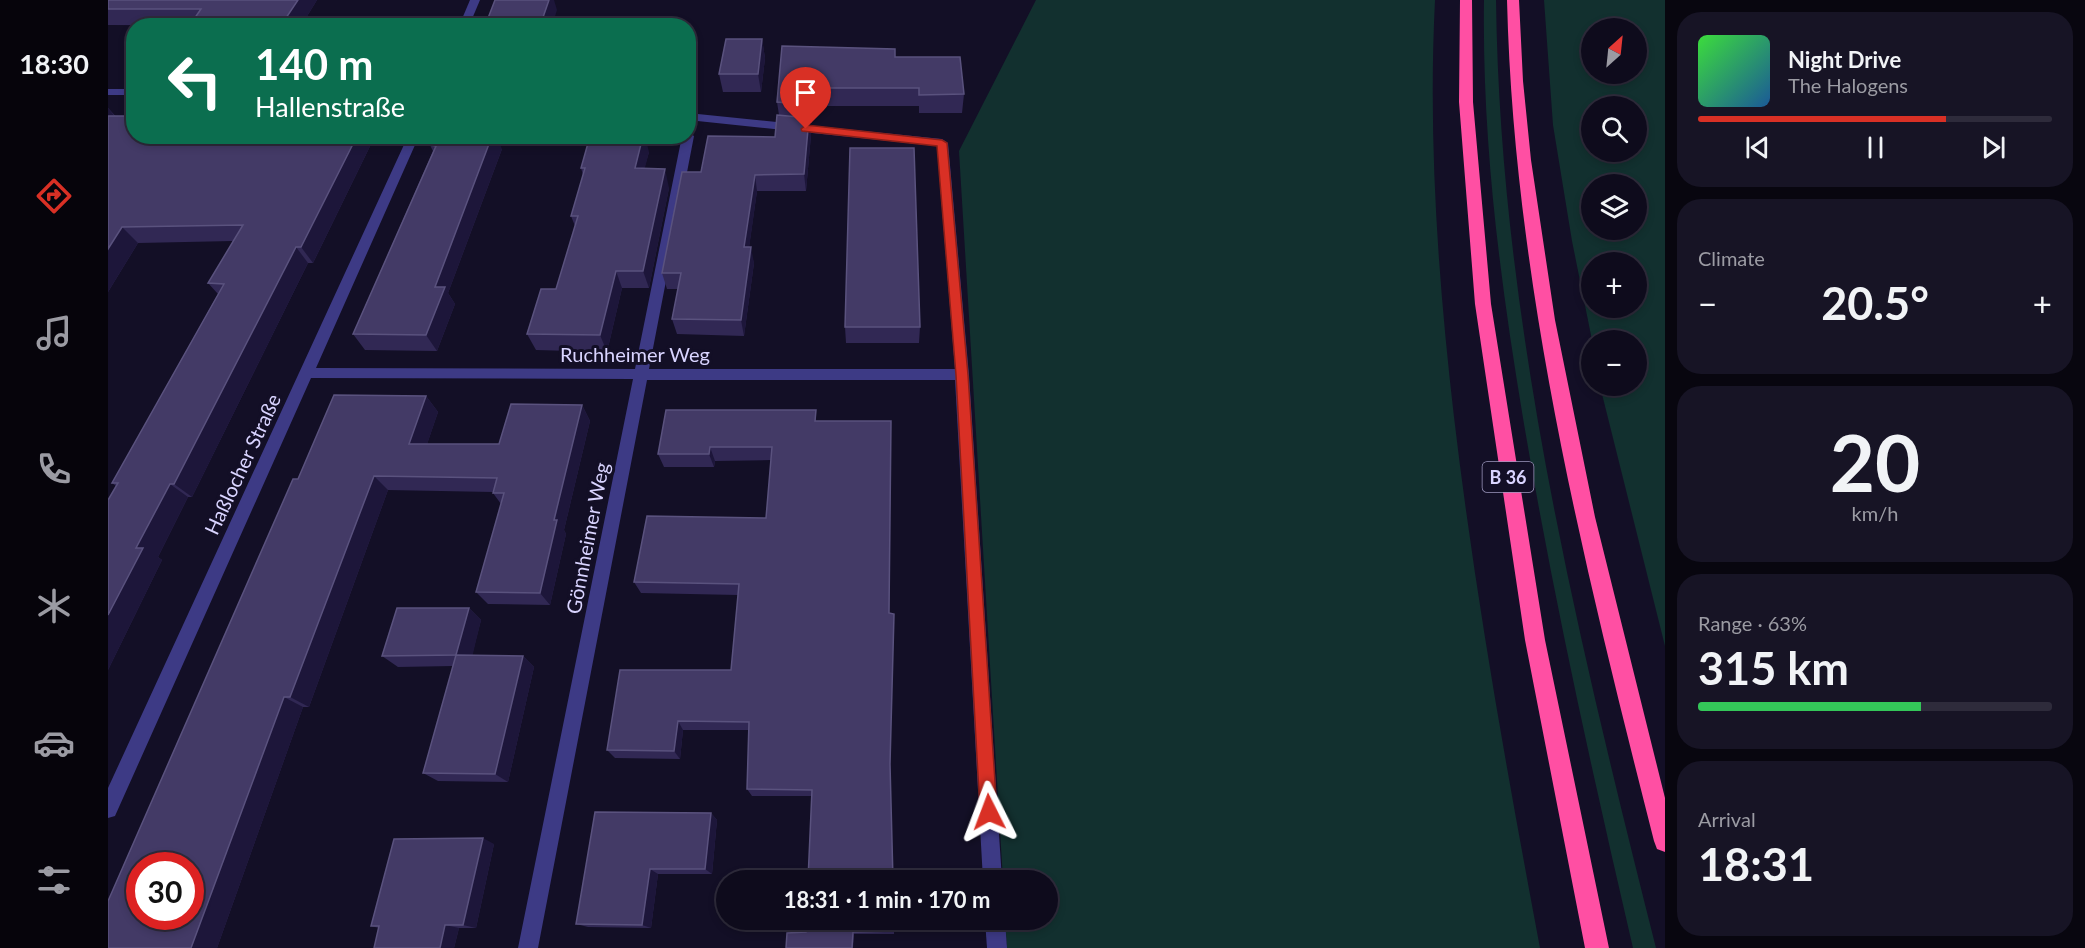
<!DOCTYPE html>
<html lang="en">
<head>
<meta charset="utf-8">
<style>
	body { margin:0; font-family:Lato,sans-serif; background:#171425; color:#f1f3f6; height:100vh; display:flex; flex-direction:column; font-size:22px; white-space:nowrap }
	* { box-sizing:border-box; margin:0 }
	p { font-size:20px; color:#9b9ba3 }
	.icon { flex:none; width:33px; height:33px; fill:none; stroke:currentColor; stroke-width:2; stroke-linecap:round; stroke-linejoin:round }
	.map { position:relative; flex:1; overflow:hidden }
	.panel { display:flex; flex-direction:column; gap:12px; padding:12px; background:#08060f; width:420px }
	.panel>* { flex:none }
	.guide { position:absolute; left:18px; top:18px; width:570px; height:126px; border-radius:24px; box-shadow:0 3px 9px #0003,0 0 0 2px #2e2b3b; background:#0b6e4f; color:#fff; overflow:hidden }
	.needle { width:39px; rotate:27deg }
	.tools { position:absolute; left:1473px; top:18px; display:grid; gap:12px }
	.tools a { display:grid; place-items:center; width:66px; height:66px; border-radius:50%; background:#0e0b1c; box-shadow:0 3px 9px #0003,0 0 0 2px #2e2b3b; font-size:30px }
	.speed { position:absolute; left:18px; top:852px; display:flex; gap:12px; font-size:30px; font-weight:700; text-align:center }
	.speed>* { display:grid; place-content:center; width:78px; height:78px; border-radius:50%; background:#0e0b1c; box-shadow:0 3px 9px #0003,0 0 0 2px #2e2b3b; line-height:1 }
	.speed .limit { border:9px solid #d22; background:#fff; color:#111 }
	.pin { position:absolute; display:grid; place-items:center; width:51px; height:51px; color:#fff; margin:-62px -26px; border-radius:50% 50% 50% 0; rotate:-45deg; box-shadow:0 0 6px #0007 }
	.pin .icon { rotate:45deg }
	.me { position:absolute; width:66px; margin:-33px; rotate:357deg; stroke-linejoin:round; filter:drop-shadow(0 0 4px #0008) }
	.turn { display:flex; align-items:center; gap:21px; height:126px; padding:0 30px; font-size:27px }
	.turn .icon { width:78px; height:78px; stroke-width:2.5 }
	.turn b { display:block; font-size:42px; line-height:51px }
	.big { font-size:45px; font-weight:700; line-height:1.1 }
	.panel .card { flex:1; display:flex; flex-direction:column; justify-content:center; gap:9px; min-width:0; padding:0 21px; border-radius:24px; background:#171425 }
	.panel .dial { align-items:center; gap:0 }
	.dial b { font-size:78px; line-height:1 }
	.song { display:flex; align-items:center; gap:18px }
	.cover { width:72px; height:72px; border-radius:9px; background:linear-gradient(135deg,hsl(120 70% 55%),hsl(210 70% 35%)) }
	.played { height:6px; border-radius:3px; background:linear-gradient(90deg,#d93025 70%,#2e2b3b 70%) }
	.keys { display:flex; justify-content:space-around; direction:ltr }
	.heat { display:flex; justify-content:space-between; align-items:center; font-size:33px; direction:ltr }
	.charge { height:9px; border-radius:4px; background:linear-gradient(90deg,#34c759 63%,#2e2b3b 0) }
	.trip { position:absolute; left:608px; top:870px; width:342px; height:60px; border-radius:30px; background:#0e0b1c; box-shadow:0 3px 9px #0003,0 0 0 2px #2e2b3b; font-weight:700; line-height:60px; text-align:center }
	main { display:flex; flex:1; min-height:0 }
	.tab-bar { display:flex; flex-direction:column; width:108px; justify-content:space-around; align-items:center; background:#06040b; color:#9b9ba3 }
	.tab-bar .icon { width:42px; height:42px }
	.tab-bar .selected { color:#d93025 }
	.tab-bar b { font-size:27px; color:#f1f3f6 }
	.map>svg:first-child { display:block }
</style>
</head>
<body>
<main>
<nav class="tab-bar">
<b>18:30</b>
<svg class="icon selected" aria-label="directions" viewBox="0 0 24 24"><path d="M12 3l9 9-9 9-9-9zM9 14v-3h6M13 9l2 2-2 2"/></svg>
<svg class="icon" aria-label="music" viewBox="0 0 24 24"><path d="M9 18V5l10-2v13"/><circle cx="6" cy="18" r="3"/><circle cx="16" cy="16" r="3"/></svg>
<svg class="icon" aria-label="phone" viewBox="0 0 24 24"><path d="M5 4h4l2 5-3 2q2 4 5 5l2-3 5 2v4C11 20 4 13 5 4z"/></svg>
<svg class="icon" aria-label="climate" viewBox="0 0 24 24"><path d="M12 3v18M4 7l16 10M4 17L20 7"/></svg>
<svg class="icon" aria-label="car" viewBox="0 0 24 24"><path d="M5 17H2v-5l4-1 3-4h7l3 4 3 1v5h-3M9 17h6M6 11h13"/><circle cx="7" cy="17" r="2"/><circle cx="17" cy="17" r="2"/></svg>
<svg class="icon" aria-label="filters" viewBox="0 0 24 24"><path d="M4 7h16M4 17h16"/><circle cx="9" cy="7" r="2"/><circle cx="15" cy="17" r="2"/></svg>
</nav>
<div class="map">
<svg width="1557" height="948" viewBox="0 0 1557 948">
	<rect width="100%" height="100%" fill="#130f26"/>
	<g fill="#12302f" fill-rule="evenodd">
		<path d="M928,0h399c-7,139 3,279 19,417 21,178 53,355 86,531h-533l-2,-28h42v-40h-44l-44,-729z"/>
		<path d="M1376,0h12c4,321 82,638 160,948h-23c-41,-176 -80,-352 -110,-530 -23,-138 -41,-277 -39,-418z"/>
		<path d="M1436,0h121v646l-65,-260h36v-46h-44l-20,-99 -19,-116zM1528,28v46h-44v-46zM1528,106v46h-44v-46zM1484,184h44v46h-44zM1484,262h44v46h-44z"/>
	</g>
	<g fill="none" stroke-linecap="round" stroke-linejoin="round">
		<g fill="#3d3a85" fill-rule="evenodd">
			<path d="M362,0h10l-11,26h-10z"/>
			<rect x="0" y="89" width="26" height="6"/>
			<path d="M580,113l254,26 6,4 21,232 33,505h-19l-28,-500h-308l-109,568h-20l115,-569 -322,-1 -196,438 -7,2v-30l300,-652h11l-103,232 319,1 47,-233h6v-4l6,4 -45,233h306l-18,-223 -249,-26z"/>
			<path d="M877,920h20l2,28h-20z"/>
		</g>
		<g fill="#ff4fa3" fill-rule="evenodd">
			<path d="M1352,0h12l1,102 18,202 54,336 64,308h-24l-60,-308 -50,-336 -16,-202z"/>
			<path d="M1399,0h12l4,81 8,79 24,160 40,197 70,281v54l-8,-3 -3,-8c-70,-276 -140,-556 -147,-841z"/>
		</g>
	</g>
	<g fill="#312854">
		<path d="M0,0h209l-16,26 -193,-1z"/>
		<path d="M654,39l3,19 -4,34h-38l-4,-18z"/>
		<path d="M674,46l113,11 69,37 -2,19h-43v-7h-106l-1,17h-2l1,12 -5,56h-49l-8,56 5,16 -10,73 -67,-2 -5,-15 6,-30h-11l-5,-16 39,-101 74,-35 4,-22 -2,-13z"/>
		<path d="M0,108l26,28h241l-62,127h-5l-116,234h-4l-30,60 4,3 -54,110 8,-184 -4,-3 106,-189 -10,-11 25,-42 -95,2 -30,49z"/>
		<path d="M322,145l72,4 -54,144 7,11 -18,47 -72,-1 -12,-16 80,-183z"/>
		<path d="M541,152l-5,17 25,19 -20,100h-27l-15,64 -71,-2 -9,-16 29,-45 19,-63 -4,-10 12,-41 -2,-7z"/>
		<path d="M737,327h75l-1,16h-73z"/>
		<path d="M318,396l12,16 -11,32h72l83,-39 8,16 -26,109 2,4 -16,71 -62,-1 -12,-12 25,-88 -8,-11v-1l-105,-2 -79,217h-6l-86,241h-109l190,-469z"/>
		<path d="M708,410l-4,386h-60l-5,-7 2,-59h-66l-3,29 -65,-1 -8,-8 124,-80 7,-75 -97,-2 -7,-11 132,-64 5,-58 -56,1 -1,6h-50l-6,-13z"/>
		<path d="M361,608l12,12 -9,35 51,1 11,11 -26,115 -70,-1 -15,-8 30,-107 -55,1 -16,-11z"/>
		<path d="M603,813l6,7 -5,54h-54l-7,54 -63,-1 -12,-3z"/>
		<path d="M386,844l-18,84h-17l-5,20h-80l5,-20 -8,-2z"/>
		<path d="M786,920v14h-40l-1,14h-67l20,-16z"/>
	</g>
	<g fill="#1d163a">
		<path d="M190,0h19l-16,26h-14l-3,-5z"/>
		<path d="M441,0h5l3,10 -5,16h-12z"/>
		<path d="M654,39l3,19 -4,34 -3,-18z"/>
		<path d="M704,88l1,18 -1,17 -2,-18z"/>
		<path d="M0,108l14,17 -14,-2z"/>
		<path d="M701,118l2,17 -5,56 -2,-17z"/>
		<path d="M249,136h18l-62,127 -12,-16z"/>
		<path d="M384,136h4l6,13 -54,144 7,11 -18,47 -11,-16 9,-48z"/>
		<path d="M535,136h2l4,16 -9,35 -5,-19z"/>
		<path d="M557,169l4,19 -20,100 -6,-17z"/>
		<path d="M647,175l2,16 -10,72 -3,-16z"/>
		<path d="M14,227l16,16 -30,49v-43z"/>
		<path d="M188,247l12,16 -116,234 -18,-13z"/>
		<path d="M643,247l3,16 -10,73 -3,-16z"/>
		<path d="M508,271l6,17 -15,64 -7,-17z"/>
		<path d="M318,396l12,16 -16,47 -13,-15z"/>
		<path d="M474,405l8,16 -26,109 2,4 -16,71 -10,-12 14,-73z"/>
		<path d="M602,447l5,14 -1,6 -5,-13z"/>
		<path d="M266,476l14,14 -79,217 -19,-10z"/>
		<path d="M62,484l18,13 -30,60 4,3 -54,110v-55l28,-67z"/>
		<path d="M361,608l12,12 -11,46 -14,-11z"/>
		<path d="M415,656l11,11 -26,115 -13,-8z"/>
		<path d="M176,697l19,10 -86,241h-26z"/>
		<path d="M570,721l5,9 -3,29 -6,-8z"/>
		<path d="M603,813l6,7 -5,54 -7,-5z"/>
		<path d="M375,838l11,6 -18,84 -13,-3z"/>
		<path d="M542,869l8,5 -7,54 -9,-3z"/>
		<path d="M337,925l14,3 -5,20h-14z"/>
	</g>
	<g fill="#433a66" stroke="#5a527e" stroke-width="1.5" fill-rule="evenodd">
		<path d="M0,0h190l-14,21 -92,1 9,-13h-93z"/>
		<path d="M387,0h54l-9,26h-55z"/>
		<path d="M618,39h36l-4,35h-39z"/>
		<path d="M674,46l113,3v8h65l4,37 -45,1v-7h-107l-2,17 -33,-3z"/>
		<path d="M669,115l32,3 -5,56 -49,1 -11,72h7l-10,73 -69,-1 9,-46h-19l20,-101h19l7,-36 67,1z"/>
		<path d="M0,116h26v20h223l-56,111h-5l-122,237h-4l-34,64h7l-35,67v-115l10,-17h-6l112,-199 -16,-1 35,-58 -121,2 -14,22z"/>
		<path d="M326,136h58l-57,151h10l-19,48 -73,-1 83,-188 -6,-1z"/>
		<path d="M482,136h53l-8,32 30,1 -22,102h-27l-16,64 -73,-1 14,-45h15l22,-73h-7l14,-48h-4z"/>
		<path d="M742,148h64l6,179h-75z"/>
		<path d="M226,395l92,1 -17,48h90l12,-40 71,1 -28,115h3l-17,73 -64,-1 28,-99h-11l4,-15 -123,-2 -84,221h-6l-93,251h-83v-47l185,-422h5zM32,866h50v50h-50z"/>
		<path d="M558,410h150l-1,11h76l-2,192 5,1 -4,150 3,116h-85l4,-90 -65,-1 2,-67 -71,-1 -4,30 -67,-1 13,-80h111l8,-86 -105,-2 13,-66 119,2 6,-71h-62l-1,7h-51z"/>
		<path d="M289,608h72l-13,47 -74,1z"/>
		<path d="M348,655l67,1 -28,118 -72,-1z"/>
		<path d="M487,812l116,1 -6,56h-55l-8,56 -66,-1z"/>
		<path d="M375,838l-20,87h-18l-5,23h-66l5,-22h-8l23,-87z"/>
		<path d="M699,920h87l1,11 -42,1 -1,16h-66l1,-15 19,-1z"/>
	</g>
	<path fill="#d93025" stroke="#8d1f18" stroke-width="1.5" d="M698,125l136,15 5,3 21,232 29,437 -2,6 -6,2 -6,-2 -3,-6 -24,-437 -19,-229 -135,-15 -1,-2z"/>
	<g text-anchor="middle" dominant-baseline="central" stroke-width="6" stroke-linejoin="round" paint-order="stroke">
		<rect fill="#130f26" stroke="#9e99be" stroke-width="1.5" x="1374.5" y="462" width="51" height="30" rx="4.5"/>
		<g font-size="18" font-weight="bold" fill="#d9d4ff">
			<text x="1400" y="477">B 36</text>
		</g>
		<g font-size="20" fill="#d9d4ff" stroke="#130f26">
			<text x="527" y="354">Ruchheimer Weg</text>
			<text transform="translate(134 464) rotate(-65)">Haßlocher Straße</text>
			<text transform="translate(479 538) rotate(-79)">Gönnheimer Weg</text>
		</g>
	</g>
</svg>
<div class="tools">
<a><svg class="needle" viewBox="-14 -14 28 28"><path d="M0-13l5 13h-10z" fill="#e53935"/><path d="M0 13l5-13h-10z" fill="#9b9ba3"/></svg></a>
<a><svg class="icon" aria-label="search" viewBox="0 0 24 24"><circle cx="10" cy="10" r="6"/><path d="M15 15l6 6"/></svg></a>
<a><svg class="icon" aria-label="layers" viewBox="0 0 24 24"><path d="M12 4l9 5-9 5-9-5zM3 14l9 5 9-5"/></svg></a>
<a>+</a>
<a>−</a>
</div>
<div class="speed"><div class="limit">30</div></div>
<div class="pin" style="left:698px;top:129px;background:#d93025"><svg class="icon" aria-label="arrive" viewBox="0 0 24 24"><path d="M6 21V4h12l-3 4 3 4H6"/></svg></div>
<svg class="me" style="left:881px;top:812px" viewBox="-20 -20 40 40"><path d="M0-17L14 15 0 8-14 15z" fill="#d93025" stroke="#fff" stroke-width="4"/></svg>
<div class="trip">18:31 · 1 min · 170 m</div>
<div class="guide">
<div class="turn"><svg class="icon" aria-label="left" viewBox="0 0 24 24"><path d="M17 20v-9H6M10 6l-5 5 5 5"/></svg><div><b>140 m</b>Hallenstraße</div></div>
</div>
</div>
<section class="panel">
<div class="card">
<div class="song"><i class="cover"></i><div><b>Night Drive</b><p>The Halogens</p></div></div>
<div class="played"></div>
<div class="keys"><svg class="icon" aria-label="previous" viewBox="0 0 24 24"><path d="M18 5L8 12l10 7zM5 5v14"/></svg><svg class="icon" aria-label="pause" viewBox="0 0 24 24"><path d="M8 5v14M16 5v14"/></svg><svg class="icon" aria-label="next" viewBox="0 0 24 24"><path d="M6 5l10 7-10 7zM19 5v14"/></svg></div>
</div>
<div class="card"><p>Climate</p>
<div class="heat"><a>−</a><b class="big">20.5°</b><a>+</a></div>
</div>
<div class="card dial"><b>20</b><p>km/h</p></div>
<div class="card"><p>Range · 63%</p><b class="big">315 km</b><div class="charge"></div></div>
<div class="card"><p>Arrival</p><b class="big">18:31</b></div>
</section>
</main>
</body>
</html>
